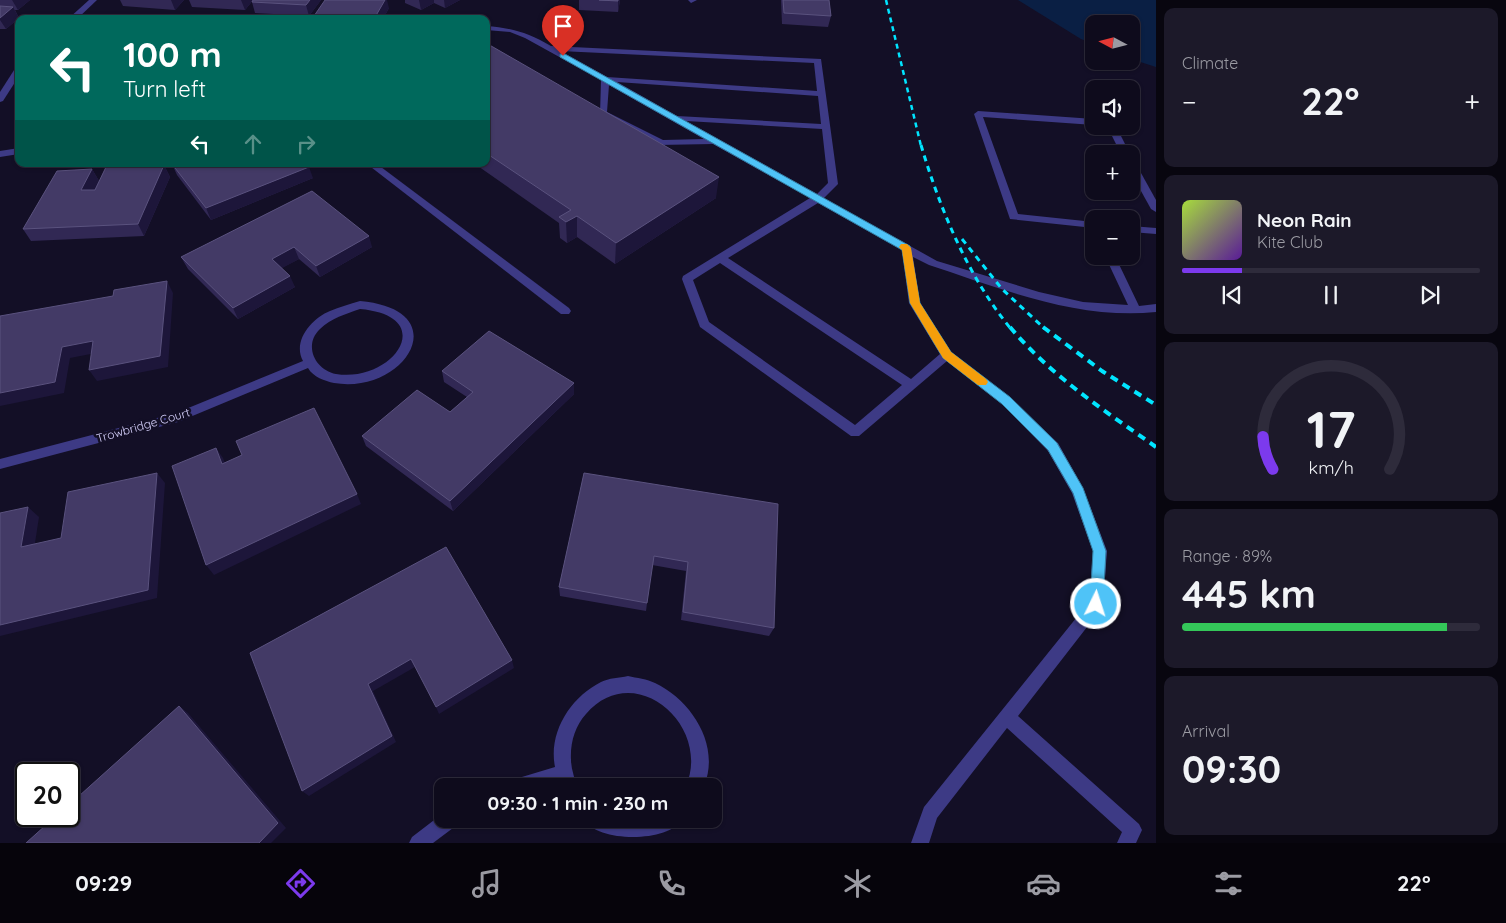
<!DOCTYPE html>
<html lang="en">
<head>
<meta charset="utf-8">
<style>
	body { margin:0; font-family:Quicksand,sans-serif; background:#1c1929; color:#f1f3f6; height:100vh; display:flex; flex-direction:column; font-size:19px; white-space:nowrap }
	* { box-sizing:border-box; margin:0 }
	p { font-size:16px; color:#9b9ba3 }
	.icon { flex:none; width:28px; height:28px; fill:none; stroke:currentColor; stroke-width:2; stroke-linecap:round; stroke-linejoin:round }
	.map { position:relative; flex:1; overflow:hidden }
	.panel { display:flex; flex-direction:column; gap:8px; padding:8px; background:#08060f; width:350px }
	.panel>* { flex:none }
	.guide { position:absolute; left:15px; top:15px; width:475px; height:152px; border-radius:10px; box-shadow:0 1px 4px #0004,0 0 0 1px #2e2b3b; background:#00695c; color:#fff; overflow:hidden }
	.needle { width:32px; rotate:277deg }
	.buttons { position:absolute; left:1085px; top:15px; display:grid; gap:10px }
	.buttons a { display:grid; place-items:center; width:55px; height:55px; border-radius:10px; background:#0e0b1c; box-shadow:0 1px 4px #0004,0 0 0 1px #2e2b3b; font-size:25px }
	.speed { position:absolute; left:15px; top:762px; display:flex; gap:10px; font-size:25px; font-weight:700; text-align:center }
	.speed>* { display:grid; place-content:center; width:65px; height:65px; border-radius:50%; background:#0e0b1c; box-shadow:0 1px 4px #0004,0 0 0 1px #2e2b3b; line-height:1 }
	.speed .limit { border:2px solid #111; border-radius:8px; background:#fff; color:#111 }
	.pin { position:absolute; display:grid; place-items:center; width:42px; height:42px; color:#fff; margin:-51px -21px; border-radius:50% 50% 50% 0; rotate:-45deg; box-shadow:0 0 5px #0007 }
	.pin .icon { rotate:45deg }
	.me { position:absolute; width:55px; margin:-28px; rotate:4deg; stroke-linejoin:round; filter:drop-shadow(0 0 4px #0008) }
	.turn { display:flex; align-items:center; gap:18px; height:105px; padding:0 25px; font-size:22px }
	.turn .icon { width:65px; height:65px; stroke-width:2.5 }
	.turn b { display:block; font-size:35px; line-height:42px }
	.lanes { display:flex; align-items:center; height:48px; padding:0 25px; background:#0003; justify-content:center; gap:25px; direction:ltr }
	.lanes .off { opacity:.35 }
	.big { font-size:38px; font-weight:700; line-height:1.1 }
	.panel .widget { flex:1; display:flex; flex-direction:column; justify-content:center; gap:8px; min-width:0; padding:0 18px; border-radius:10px; background:#1c1929 }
	.panel .dial { align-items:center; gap:0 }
	.dial svg { height:130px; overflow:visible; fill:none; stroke:#2e2b3b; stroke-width:7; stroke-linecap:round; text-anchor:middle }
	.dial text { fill:#f1f3f6; stroke:none }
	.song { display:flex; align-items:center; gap:15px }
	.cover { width:60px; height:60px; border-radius:8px; background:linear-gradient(135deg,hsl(80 70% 55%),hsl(270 70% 35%)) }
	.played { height:5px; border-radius:2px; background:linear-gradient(90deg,#7c3aed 20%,#2e2b3b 20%) }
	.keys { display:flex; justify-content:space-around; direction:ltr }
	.heat { display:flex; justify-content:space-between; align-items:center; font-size:28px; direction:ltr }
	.charge { height:8px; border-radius:4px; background:linear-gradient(90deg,#34c759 89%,#2e2b3b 0) }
	.trip { position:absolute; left:434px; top:778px; width:288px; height:50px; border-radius:10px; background:#0e0b1c; box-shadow:0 1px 4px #0004,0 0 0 1px #2e2b3b; font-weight:700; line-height:50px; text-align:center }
	.tab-bar { display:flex; height:80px; justify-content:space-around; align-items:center; background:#06040b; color:#9b9ba3 }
	.tab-bar .icon { width:35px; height:35px }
	.tab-bar .on { color:#7c3aed }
	.tab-bar b { font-size:22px; color:#f1f3f6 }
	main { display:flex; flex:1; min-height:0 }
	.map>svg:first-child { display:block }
</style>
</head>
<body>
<main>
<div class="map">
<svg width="1156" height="843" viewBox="0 0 1156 843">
	<rect width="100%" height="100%" fill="#130f26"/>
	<path fill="#0a1f44" d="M1018,0h138v67l-25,-8v-35h-37v20l-13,-5z"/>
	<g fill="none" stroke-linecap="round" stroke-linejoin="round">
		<g fill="#3d3a85" fill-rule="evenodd">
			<path d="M486,26c27,2 42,7 65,20l270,13 17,125 -14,14 113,63 102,31 44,10 45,3 -23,-49h10l24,50 17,-2v8c-78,8 -154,-23 -227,-47l-16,-8 7,46 31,49 59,46 48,45 25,45 24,63 -4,53 -2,5 -83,107 121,108 3,6 -6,13h-19l5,-11 -115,-104 -70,90 -8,25h-18l13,-36 165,-205 4,-51 -21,-58 -24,-42 -46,-47 -55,-43 -88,75h-8l-151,-109 -18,-48 1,-3 127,-78 -97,-54 -55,1 -58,-30 1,-35 -76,-42 -15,-6 -24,-2zM560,51l254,12 3,28 -210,-14zM617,82l201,14 3,28 -144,-8zM609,85l95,54 -41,1 -56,-28zM686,121l136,8 6,54 -11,11zM818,203l84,47 7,53 31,51 -29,25 -183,-121zM720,263l182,122 -47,40 -146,-103 -16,-42z"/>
			<path d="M978,111l116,8v6l-111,-8 35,97 76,8v6l-84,-9 -36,-105z"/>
			<path d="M1107,126h9l14,28h-9z"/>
			<path d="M1131,161l5,3 20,36v12l-5,-3 -20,-36z"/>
			<path d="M367,164h10l192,144 2,3 -2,3h-8z"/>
			<path d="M1131,226l25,2v6l-25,-2z"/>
		</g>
		<g fill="#3d3a85" fill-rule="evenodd">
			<path d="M89,0h8l-20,19h-9z"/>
			<path d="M688,0h9l-6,3z"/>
			<path d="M16,67h3v9l-16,25 -3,1v-10z"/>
			<path d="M19,148v6l-19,3v-6z"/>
			<path d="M360,301c98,9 45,94 -26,82 -9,-2 -21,-6 -26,-15l-130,54 -178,47v-10l176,-46 127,-52c-11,-20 9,-43 27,-50 9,-4 20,-7 30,-10zM360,309c80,7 33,74 -24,65 -21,-4 -33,-29 -16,-45 11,-11 26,-15 40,-20z"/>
			<path d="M628,676c9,2 19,3 27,7 36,17 66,62 49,103h-18c26,-61 -52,-128 -100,-72 -11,12 -16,29 -15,46 0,9 4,18 5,26h-16l-1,-3 -13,3h-36l2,-6 43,-13c-7,-35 16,-70 46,-85 8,-4 18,-4 27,-6z"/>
			<path d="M442,814v5h18l-3,6 -24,18h-24l3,-6z"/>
			<path d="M584,819h27l22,4 23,-4h26c-12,24 -86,24 -98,0z"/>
		</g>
		<path stroke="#00e5ff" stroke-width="2.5" stroke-dasharray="5 4" stroke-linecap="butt" d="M886,0l35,146"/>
		<g stroke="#00e5ff" stroke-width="3" stroke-dasharray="6 5" stroke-linecap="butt">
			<path d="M921,145c19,64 47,132 90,184"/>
			<path d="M962,239l40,50 43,40"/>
		</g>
		<g stroke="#00e5ff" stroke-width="4" stroke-dasharray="8 6" stroke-linecap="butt">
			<path d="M1010,327c41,49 95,84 146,120"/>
			<path d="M1043,327l59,44 54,34"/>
		</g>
	</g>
	<g fill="#312854">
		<path d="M0,0h30l-12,10h-3l4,8 -13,11h-6z"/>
		<path d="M120,0h64l-9,10 -52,-4z"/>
		<path d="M189,0h64l-8,10 -53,-3z"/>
		<path d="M253,0h68l-12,16 -54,-3 -3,-11z"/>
		<path d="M405,0h55l-15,8 -11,-5 -13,7 -16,-7z"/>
		<path d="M579,0h41l-2,12 -39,-2z"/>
		<path d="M781,0h48l2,16 -3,11 -46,-3z"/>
		<path d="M389,8l-6,11h-68l-1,-3z"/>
		<path d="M486,43l230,155 -101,66 -38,-27 -10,6 -7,-5 -1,-15 -84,-59h11z"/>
		<path d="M172,164l141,14 -102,42 -34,-45z"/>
		<path d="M164,165l6,12 -26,59 -113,5 -8,-12 69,-60 7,12z"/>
		<path d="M312,191l60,56 -52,30 -21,-18 -18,9 14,19 -57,32 -50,-50 -7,-12z"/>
		<path d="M442,371l132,23 -121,117 -87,-65 -4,-10 88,-24 17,-15 -23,-15z"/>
		<path d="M584,473l190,155 -5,8 -88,-16 5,-49 -34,-6 -6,46 -86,-15 -1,-9z"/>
	</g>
	<g fill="#1d163a">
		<path d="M12,0h18l-12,10z"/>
		<path d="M171,0h13l-9,10z"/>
		<path d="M241,0h12l-8,10z"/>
		<path d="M310,0h11l-12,16 -3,-11z"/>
		<path d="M385,0h2l2,8 -6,11h-9z"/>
		<path d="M419,0h15v3l-13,7z"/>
		<path d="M444,0h16l-15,8z"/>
		<path d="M618,0h2l-2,12z"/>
		<path d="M13,7l6,11 -13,11 -6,-9v-2z"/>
		<path d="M164,165l6,12 -26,59 -6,-12z"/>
		<path d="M309,167l4,11 -102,42 -5,-12z"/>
		<path d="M92,169l7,12 -11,21 -7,-12z"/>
		<path d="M719,177l-3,21 -101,66 1,-21z"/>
		<path d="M577,216v21l-10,6 -1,-21z"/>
		<path d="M369,236l3,11 -52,30 -4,-11z"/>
		<path d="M294,247l5,12 -22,12 -5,-12z"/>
		<path d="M290,276l5,11 -57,32 -5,-11z"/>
		<path d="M167,281l6,12 -5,74 -71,14 -8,-11z"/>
		<path d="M93,341l8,11 -31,6 -6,35 -64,13v-13l62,-46z"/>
		<path d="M574,383v11l-121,117 -3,-10z"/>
		<path d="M216,448l7,10 6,16 -7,-10z"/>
		<path d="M157,473l8,10 -8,115 -157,38v-11z"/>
		<path d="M357,494l4,10 -147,71 -8,-10z"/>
		<path d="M28,507l11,10 -6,39 -12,-9z"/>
		<path d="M411,659l4,8 -42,24 23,51 -87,54 -7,-5 66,-107z"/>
		<path d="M512,660l2,8 -75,46 -3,-7z"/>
		<path d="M179,706l9,7 98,115 -15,15h-12z"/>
	</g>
	<g fill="#433a66" stroke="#5a527e">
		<path d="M253,0h57l-4,5 -54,-3z"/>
		<path d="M325,0h60l-11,19 -60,-3z"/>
		<path d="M599,0h19v1z"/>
		<path d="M783,0h46l2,16 -47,-3z"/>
		<path d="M0,6l13,1 -13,11z"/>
		<path d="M486,43l233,134 -103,66 -39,-27 -11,6 -7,-5 12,-7 -85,-57z"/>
		<path d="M172,164h134l3,3 -103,41z"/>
		<path d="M164,165l-26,59 -115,5 34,-58 35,-2 -11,21h14l11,-23z"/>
		<path d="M312,191l57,45 -53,30 -22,-19 -22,12 18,17 -57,32 -52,-51z"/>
		<path d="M167,281l-7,75 -71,14 4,-29 -31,6 -7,35 -55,11v-77l113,-20 1,-6z"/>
		<path d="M489,331l85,52 -124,118 -88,-65 55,-46 33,22 23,-20 -31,-21z"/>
		<path d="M314,408l43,86 -151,71 -34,-99 44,-18 6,16 20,-9 -6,-14z"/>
		<path d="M157,473l-9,117 -148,35v-112l28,-6 -7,40 40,-9 7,-46z"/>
		<path d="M584,473l194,31 -4,124 -91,-16 5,-50 -34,-6 -7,47 -88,-16z"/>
		<path d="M446,547l66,113 -76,47 -25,-48 -43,25 24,52 -90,55 -52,-138z"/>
		<path d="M179,706l99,117 -19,20h-233l30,-27h13v-11z"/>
	</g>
	<path fill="#4fc3f7" stroke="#337fa1" d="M560,54h5l345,192 10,57 31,49 59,45 47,46 26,45 23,63 -3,53 -2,4 -5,2 -5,-2 -1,-4 3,-53 -20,-58 -25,-43 -46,-46 -59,-46 -33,-55 -8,-53 -342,-193z"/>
	<path fill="#f59e0b" d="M901,244h6l4,4 9,55 31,49 35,27 2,3 -2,3h-8l-35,-27 -33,-55 -8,-53 -3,-3z"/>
	<g text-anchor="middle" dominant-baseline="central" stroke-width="5" stroke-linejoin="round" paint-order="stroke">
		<g font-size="12" fill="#d9d4ff" stroke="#130f26">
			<text transform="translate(143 425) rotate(-16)">Trowbridge Court</text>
		</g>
	</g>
</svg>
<div class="buttons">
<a><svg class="needle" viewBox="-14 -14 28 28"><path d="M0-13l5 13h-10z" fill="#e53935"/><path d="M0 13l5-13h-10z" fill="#9b9ba3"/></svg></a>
<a><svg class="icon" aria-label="sound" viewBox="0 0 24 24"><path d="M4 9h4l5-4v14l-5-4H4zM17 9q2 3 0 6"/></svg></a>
<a>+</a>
<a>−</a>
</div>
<div class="speed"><div class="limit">20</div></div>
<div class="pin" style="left:563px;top:56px;background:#d93025"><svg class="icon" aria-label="arrive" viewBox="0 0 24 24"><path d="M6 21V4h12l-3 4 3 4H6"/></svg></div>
<svg class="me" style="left:1096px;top:604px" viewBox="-20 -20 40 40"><circle r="17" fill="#4fc3f7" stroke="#fff" stroke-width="3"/><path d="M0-11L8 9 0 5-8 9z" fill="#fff"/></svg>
<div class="trip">09:30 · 1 min · 230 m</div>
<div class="guide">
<div class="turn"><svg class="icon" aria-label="left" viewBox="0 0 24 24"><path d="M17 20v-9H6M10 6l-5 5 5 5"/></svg><div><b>100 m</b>Turn left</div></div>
<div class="lanes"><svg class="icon" aria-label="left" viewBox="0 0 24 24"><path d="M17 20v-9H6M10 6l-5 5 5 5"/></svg><svg class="icon off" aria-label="ahead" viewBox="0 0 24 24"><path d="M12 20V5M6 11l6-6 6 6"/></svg><svg class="icon off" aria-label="right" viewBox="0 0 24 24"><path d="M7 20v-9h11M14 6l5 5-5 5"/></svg></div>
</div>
</div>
<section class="panel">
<div class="widget"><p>Climate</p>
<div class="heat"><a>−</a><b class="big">22°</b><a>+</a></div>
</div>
<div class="widget">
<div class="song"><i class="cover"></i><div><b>Neon Rain</b><p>Kite Club</p></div></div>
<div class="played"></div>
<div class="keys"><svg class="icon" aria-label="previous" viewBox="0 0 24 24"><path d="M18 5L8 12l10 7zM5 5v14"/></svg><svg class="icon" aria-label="pause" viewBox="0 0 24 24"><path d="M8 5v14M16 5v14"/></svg><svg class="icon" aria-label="next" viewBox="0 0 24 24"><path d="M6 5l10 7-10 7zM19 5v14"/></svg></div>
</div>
<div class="widget dial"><svg viewBox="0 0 100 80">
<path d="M14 69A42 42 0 1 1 86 69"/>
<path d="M14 69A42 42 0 0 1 8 49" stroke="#7c3aed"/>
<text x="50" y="56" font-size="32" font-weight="700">17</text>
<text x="50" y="72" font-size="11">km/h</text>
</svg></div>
<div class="widget"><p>Range · 89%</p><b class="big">445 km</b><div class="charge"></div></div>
<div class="widget"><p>Arrival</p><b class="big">09:30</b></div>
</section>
</main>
<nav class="tab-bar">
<b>09:29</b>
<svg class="icon on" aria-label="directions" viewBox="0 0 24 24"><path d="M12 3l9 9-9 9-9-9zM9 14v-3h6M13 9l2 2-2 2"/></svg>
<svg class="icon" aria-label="music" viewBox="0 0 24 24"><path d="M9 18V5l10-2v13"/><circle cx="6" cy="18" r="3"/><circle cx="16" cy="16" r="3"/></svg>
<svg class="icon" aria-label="phone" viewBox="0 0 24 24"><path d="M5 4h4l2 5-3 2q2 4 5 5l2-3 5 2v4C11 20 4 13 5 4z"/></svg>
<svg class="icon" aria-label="climate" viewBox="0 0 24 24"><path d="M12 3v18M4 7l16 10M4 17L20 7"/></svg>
<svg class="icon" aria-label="car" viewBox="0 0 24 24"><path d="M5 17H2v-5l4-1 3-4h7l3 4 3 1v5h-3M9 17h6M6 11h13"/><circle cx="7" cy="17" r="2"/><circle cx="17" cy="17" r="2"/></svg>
<svg class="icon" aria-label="filters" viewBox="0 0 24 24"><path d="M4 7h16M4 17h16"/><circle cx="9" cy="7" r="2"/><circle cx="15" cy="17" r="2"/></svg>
<b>22°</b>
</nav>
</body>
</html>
